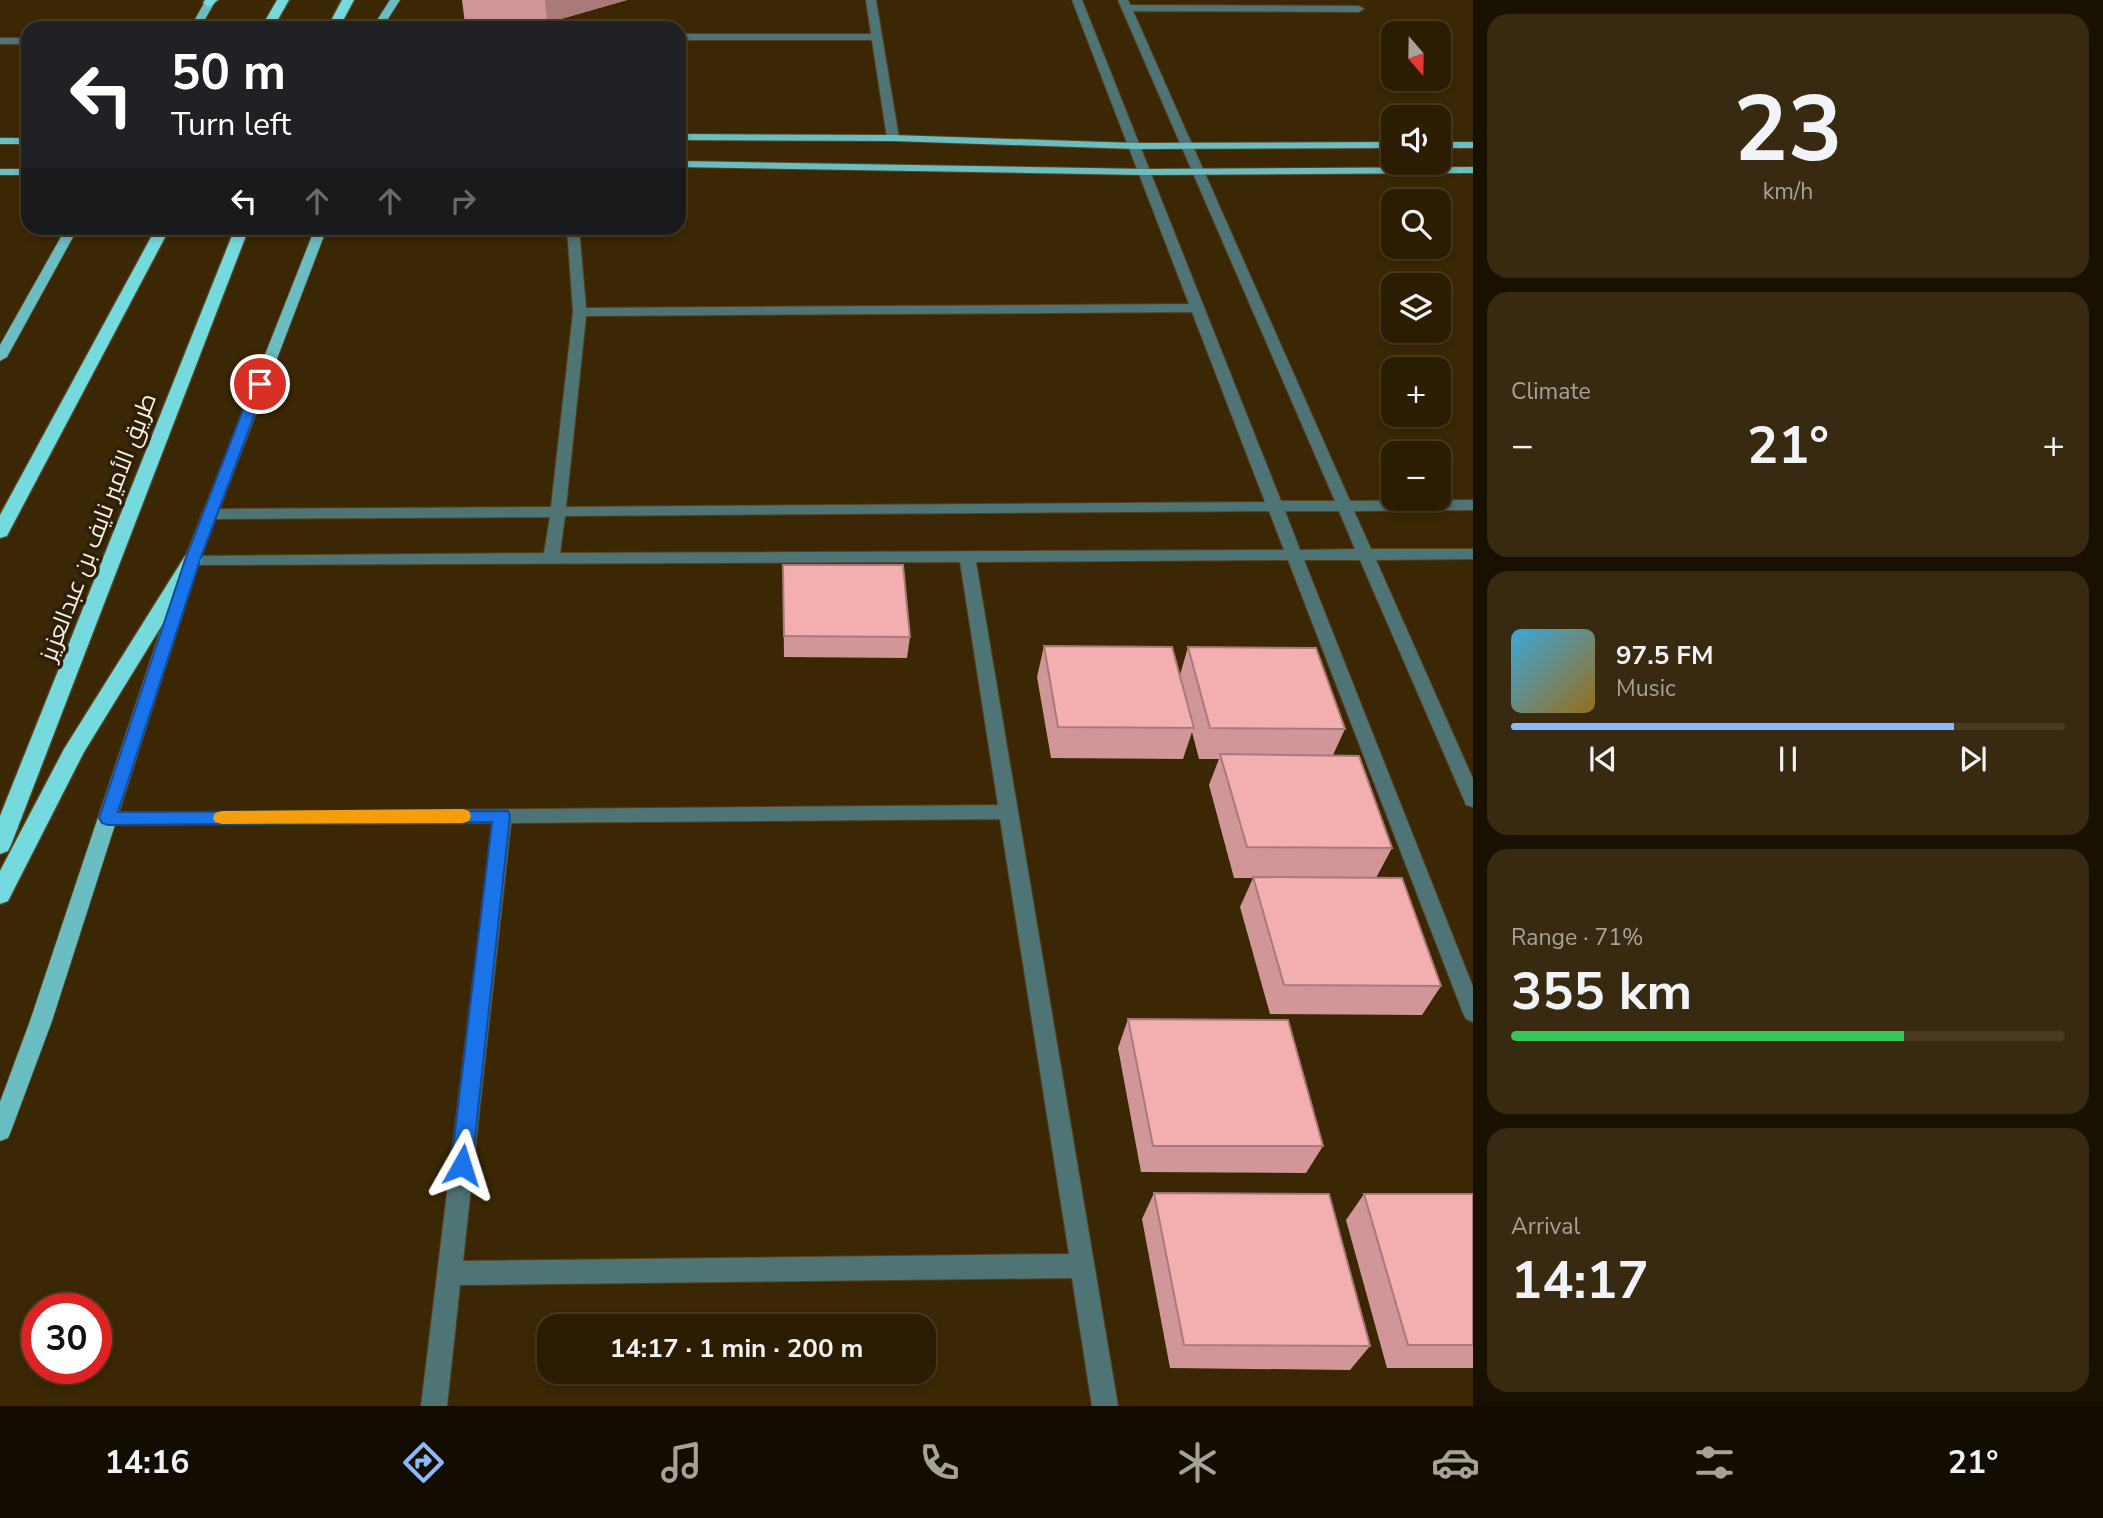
<!DOCTYPE html>
<html lang="en">
<head>
<meta charset="utf-8">
<style>
	body { margin:0; font-family:"Nunito Sans",Cairo,sans-serif; background:#382a11; color:#f1f3f6; height:100vh; display:flex; flex-direction:column; font-size:26px; white-space:nowrap }
	* { box-sizing:border-box; margin:0 }
	p { font-size:23px; color:#a6a299 }
	.icon { flex:none; width:38px; height:38px; fill:none; stroke:currentColor; stroke-width:2; stroke-linecap:round; stroke-linejoin:round }
	.map { position:relative; flex:1; overflow:hidden }
	.details { display:flex; flex-direction:column; gap:14px; padding:14px; background:#181001; width:630px }
	.details>* { flex:none }
	.banner { position:absolute; left:21px; top:21px; width:665px; height:214px; border-radius:21px; box-shadow:0 4px 10px #0003,0 0 0 2px #483b24; background:#202124; color:#fff; overflow:hidden }
	.needle { width:46px; rotate:160deg }
	.fabs { position:absolute; left:1381px; top:21px; display:grid; gap:14px }
	.fabs a { display:grid; place-items:center; width:70px; height:70px; border-radius:14px; background:#2c1d02; box-shadow:0 4px 10px #0003,0 0 0 2px #483b24; font-size:35px }
	.speed { position:absolute; left:21px; top:1293px; display:flex; gap:14px; font-size:35px; font-weight:700; text-align:center }
	.speed>* { display:grid; place-content:center; width:91px; height:91px; border-radius:50%; background:#2c1d02; box-shadow:0 4px 10px #0003,0 0 0 2px #483b24; line-height:1 }
	.speed .limit { border:10px solid #d22; background:#fff; color:#111 }
	.pin { position:absolute; display:grid; place-items:center; width:60px; height:60px; color:#fff; margin:-30px; border:4px solid #fff; border-radius:50%; box-shadow:0 2px 7px #0007 }
	.me { position:absolute; width:77px; margin:-38px; rotate:6deg; stroke-linejoin:round; filter:drop-shadow(0 0 5px #0008) }
	.turn { display:flex; align-items:center; gap:24px; height:147px; padding:0 35px; font-size:32px }
	.turn .icon { width:91px; height:91px; stroke-width:2.5 }
	.turn b { display:block; font-size:49px; line-height:60px }
	.lanes { display:flex; align-items:center; height:66px; padding:0 35px; background:#0003; justify-content:center; gap:35px; direction:ltr }
	.lanes .off { opacity:.35 }
	.big { font-size:52px; font-weight:700; line-height:1.1 }
	.details .tile { flex:1; display:flex; flex-direction:column; justify-content:center; gap:10px; min-width:0; padding:0 24px; border-radius:21px; background:#382a11 }
	.details .dial { align-items:center; gap:0 }
	.dial b { font-size:91px; line-height:1 }
	.song { display:flex; align-items:center; gap:21px }
	.cover { width:84px; height:84px; border-radius:10px; background:linear-gradient(135deg,hsl(200 70% 55%),hsl(40 70% 35%)) }
	.played { height:7px; border-radius:4px; background:linear-gradient(90deg,#8cb9fc 80%,#483b24 80%) }
	.keys { display:flex; justify-content:space-around; direction:ltr }
	.heat { display:flex; justify-content:space-between; align-items:center; font-size:38px; direction:ltr }
	.charge { height:10px; border-radius:5px; background:linear-gradient(90deg,#34c759 71%,#483b24 0) }
	.trip { position:absolute; left:537px; top:1314px; width:399px; height:70px; border-radius:21px; background:#2c1d02; box-shadow:0 4px 10px #0003,0 0 0 2px #483b24; font-weight:700; line-height:70px; text-align:center }
	.tabs { display:flex; height:112px; justify-content:space-around; align-items:center; background:#120c01; color:#a6a299 }
	.tabs .icon { width:49px; height:49px }
	.tabs .current { color:#8cb9fc }
	.tabs b { font-size:32px; color:#f1f3f6 }
	main { display:flex; flex:1; min-height:0 }
	.map>svg:first-child { display:block }
</style>
</head>
<body>
<main>
<div class="map">
<svg width="1473" height="1406" viewBox="0 0 1473 1406">
	<rect width="100%" height="100%" fill="#3b2703"/>
	<g fill="none" stroke-linecap="round" stroke-linejoin="round">
		<g stroke="#564321" stroke-width="2">
			<g id="minor">
				<path d="M866,0h10l23,138 -6,3 -6,-3 -15,-98h-193v-6h192z"/>
				<path d="M1072,0h10l199,501h54l-217,-501h10l2,5 229,1 5,3 -5,3 -226,-1 217,490 123,-1v10l-119,1 17,38h102v10l-97,1 97,219v28l-7,-2 -2,-5 -104,-240h-56l169,427v35l-7,-3 -3,-6 -175,-453 -312,2 142,844h-26l-20,-128 -612,7 -13,121h-26l71,-583 -384,2 -7,-2 -2,-5 2,-5 897,-8 -38,-243 -768,3 -6,-1 -2,-4 2,-4 358,-3 6,-36 -341,2 -8,-5 8,-5 342,-2 22,-195 -6,-84h12l7,80 603,-4zM1192,312l73,190 -699,5 20,-191zM1269,511l15,39 -724,3 5,-37zM1285,511h54l16,38 -55,1zM1000,819l69,435 -606,7 48,-438z"/>
				<rect x="0" y="38" width="28" height="6"/>
			</g>
		</g>
		<g stroke="#564321" stroke-width="2">
			<g id="major">
				<path d="M206,0h10l-16,28h-10z"/>
				<path d="M390,0h10l-18,28h-10z"/>
				<path d="M679,134l214,1 242,8 258,-1v6l-258,1 -242,-8 -214,-1z"/>
				<rect x="0" y="138" width="28" height="6"/>
				<rect x="1438" y="142" width="35" height="6"/>
				<path d="M679,161l465,8 329,-2v6l-329,2 -465,-8z"/>
				<rect x="0" y="169" width="28" height="6"/>
				<path d="M66,228h12l-71,129 -7,4v-16z"/>
				<path d="M315,228h12l-127,332 -148,461 -41,110 -3,7 -8,3v-39l30,-81 154,-461z"/>
			</g>
		</g>
		<g stroke="#564321" stroke-width="3">
			<g id="highway">
				<path d="M205,0h13l-9,7 -6,-4z"/>
				<path d="M277,0h12l-16,28h-12z"/>
				<path d="M342,0h12l-15,28h-12z"/>
				<path d="M156,228h14l-161,304 -2,4 -7,2v-23z"/>
				<path d="M235,228h14l-238,617 -3,6 -8,3v-38z"/>
				<path d="M192,554l7,2 3,4 -118,192 -76,149 -8,3v-33l64,-122 121,-193z"/>
			</g>
		</g>
		<use href="#minor" fill="#4e7475" fill-rule="evenodd"/>
		<use href="#major" fill="#6abdc0" fill-rule="evenodd"/>
		<use href="#highway" fill="#74dadd" fill-rule="evenodd"/>
	</g>
	<g fill="#d19697">
		<path d="M462,0h165l-80,23 -82,1z"/>
		<path d="M783,565l127,72 -3,21 -123,-1z"/>
		<path d="M1044,646l136,29 8,-28 157,82 -12,26 59,93 -16,30 65,108 -19,29 -152,-1 -30,-107 13,-29h-19l-25,-93 10,-26h-20l-7,-27 -9,27 -132,-1 -14,-81z"/>
		<path d="M1128,1019l195,127 -17,27 -165,-1 -23,-124z"/>
		<path d="M1154,1193l216,153 -20,24 -180,-2 -28,-149z"/>
		<path d="M1364,1194h109v174h-86l-41,-148z"/>
	</g>
	<path fill="#aa7a7b" d="M545,0h82l-80,23z"/>
	<g fill="#f3afb0" stroke="#aa7a7b" stroke-width="2">
		<path d="M783,565h120l7,72 -126,-1z"/>
		<path d="M1044,646l128,1 22,81 -136,-1z"/>
		<path d="M1188,647l128,1 29,81 -135,-1z"/>
		<path d="M1220,754l139,2 33,92 -145,-1z"/>
		<path d="M1253,877l149,1 39,108 -157,-1z"/>
		<path d="M1128,1019l160,1 35,126h-170z"/>
		<path d="M1154,1193l175,1 41,152 -186,-1z"/>
		<path d="M1364,1194h109v151h-65z"/>
	</g>
	<path fill="#1a73e8" stroke="#114b97" stroke-width="2" d="M260,380l6,4 -66,176 -82,252 390,-1 2,5 -38,349 -3,7 -7,3 -8,-3 -3,-7 41,-343 -384,3 -6,-2 -3,-5 86,-258 68,-176z"/>
	<path fill="#f59e0b" d="M463,809l6,2 2,5 -2,5 -6,2 -241,1 -7,-2 -2,-4 2,-5 7,-2z"/>
	<g text-anchor="middle" dominant-baseline="central" stroke-width="7" stroke-linejoin="round" paint-order="stroke">
		<g font-size="24" fill="#fcefdc" stroke="#2c1f0b">
			<text transform="translate(98 527) rotate(-69)">طريق الأمير نايف بن عبدالعزيز</text>
		</g>
	</g>
</svg>
<div class="fabs">
<a><svg class="needle" viewBox="-14 -14 28 28"><path d="M0-13l5 13h-10z" fill="#e53935"/><path d="M0 13l5-13h-10z" fill="#a6a299"/></svg></a>
<a><svg class="icon" aria-label="sound" viewBox="0 0 24 24"><path d="M4 9h4l5-4v14l-5-4H4zM17 9q2 3 0 6"/></svg></a>
<a><svg class="icon" aria-label="search" viewBox="0 0 24 24"><circle cx="10" cy="10" r="6"/><path d="M15 15l6 6"/></svg></a>
<a><svg class="icon" aria-label="layers" viewBox="0 0 24 24"><path d="M12 4l9 5-9 5-9-5zM3 14l9 5 9-5"/></svg></a>
<a>+</a>
<a>−</a>
</div>
<div class="speed"><div class="limit">30</div></div>
<div class="pin" style="left:260px;top:384px;background:#d93025"><svg class="icon" aria-label="arrive" viewBox="0 0 24 24"><path d="M6 21V4h12l-3 4 3 4H6"/></svg></div>
<svg class="me" style="left:462px;top:1165px" viewBox="-20 -20 40 40"><path d="M0-17L14 15 0 8-14 15z" fill="#1a73e8" stroke="#fff" stroke-width="4"/></svg>
<div class="trip">14:17 · 1 min · 200 m</div>
<div class="banner">
<div class="turn"><svg class="icon" aria-label="left" viewBox="0 0 24 24"><path d="M17 20v-9H6M10 6l-5 5 5 5"/></svg><div><b>50 m</b>Turn left</div></div>
<div class="lanes"><svg class="icon" aria-label="left" viewBox="0 0 24 24"><path d="M17 20v-9H6M10 6l-5 5 5 5"/></svg><svg class="icon off" aria-label="ahead" viewBox="0 0 24 24"><path d="M12 20V5M6 11l6-6 6 6"/></svg><svg class="icon off" aria-label="ahead" viewBox="0 0 24 24"><path d="M12 20V5M6 11l6-6 6 6"/></svg><svg class="icon off" aria-label="right" viewBox="0 0 24 24"><path d="M7 20v-9h11M14 6l5 5-5 5"/></svg></div>
</div>
</div>
<section class="details">
<div class="tile dial"><b>23</b><p>km/h</p></div>
<div class="tile"><p>Climate</p>
<div class="heat"><a>−</a><b class="big">21°</b><a>+</a></div>
</div>
<div class="tile">
<div class="song"><i class="cover"></i><div><b>97.5 FM</b><p>Music</p></div></div>
<div class="played"></div>
<div class="keys"><svg class="icon" aria-label="previous" viewBox="0 0 24 24"><path d="M18 5L8 12l10 7zM5 5v14"/></svg><svg class="icon" aria-label="pause" viewBox="0 0 24 24"><path d="M8 5v14M16 5v14"/></svg><svg class="icon" aria-label="next" viewBox="0 0 24 24"><path d="M6 5l10 7-10 7zM19 5v14"/></svg></div>
</div>
<div class="tile"><p>Range · 71%</p><b class="big">355 km</b><div class="charge"></div></div>
<div class="tile"><p>Arrival</p><b class="big">14:17</b></div>
</section>
</main>
<nav class="tabs">
<b>14:16</b>
<svg class="icon current" aria-label="directions" viewBox="0 0 24 24"><path d="M12 3l9 9-9 9-9-9zM9 14v-3h6M13 9l2 2-2 2"/></svg>
<svg class="icon" aria-label="music" viewBox="0 0 24 24"><path d="M9 18V5l10-2v13"/><circle cx="6" cy="18" r="3"/><circle cx="16" cy="16" r="3"/></svg>
<svg class="icon" aria-label="phone" viewBox="0 0 24 24"><path d="M5 4h4l2 5-3 2q2 4 5 5l2-3 5 2v4C11 20 4 13 5 4z"/></svg>
<svg class="icon" aria-label="climate" viewBox="0 0 24 24"><path d="M12 3v18M4 7l16 10M4 17L20 7"/></svg>
<svg class="icon" aria-label="car" viewBox="0 0 24 24"><path d="M5 17H2v-5l4-1 3-4h7l3 4 3 1v5h-3M9 17h6M6 11h13"/><circle cx="7" cy="17" r="2"/><circle cx="17" cy="17" r="2"/></svg>
<svg class="icon" aria-label="filters" viewBox="0 0 24 24"><path d="M4 7h16M4 17h16"/><circle cx="9" cy="7" r="2"/><circle cx="15" cy="17" r="2"/></svg>
<b>21°</b>
</nav>
</body>
</html>
